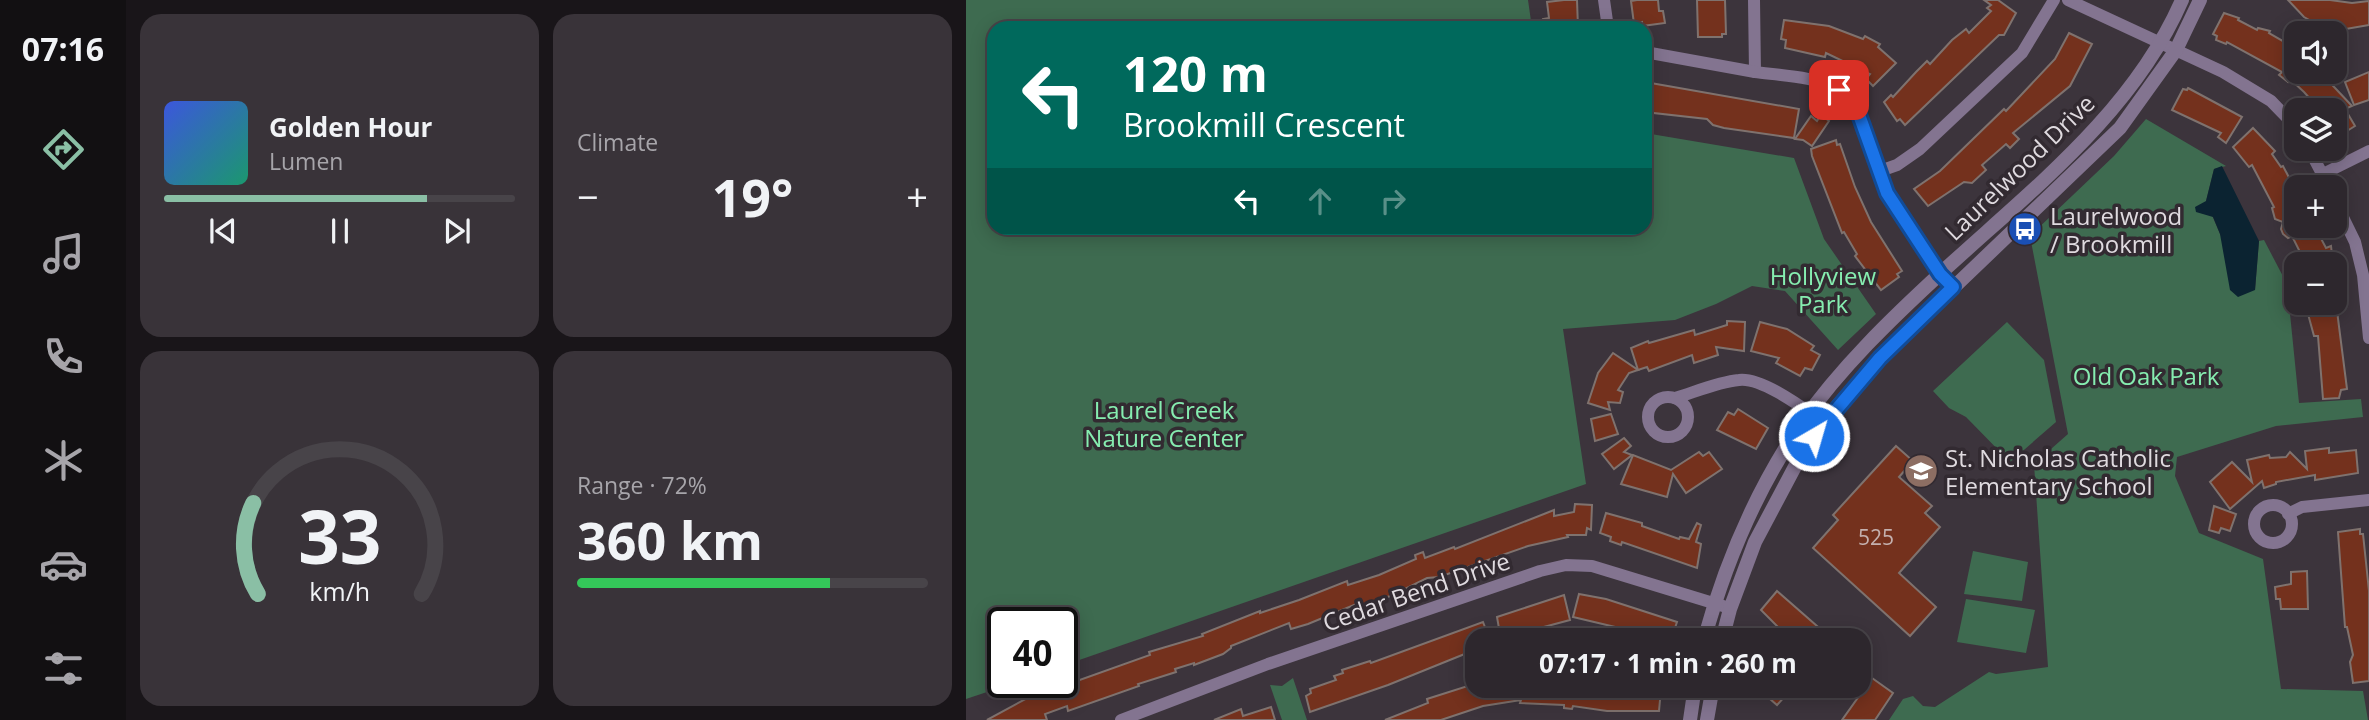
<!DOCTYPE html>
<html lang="en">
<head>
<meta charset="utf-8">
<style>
	body { margin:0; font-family:"Open Sans",sans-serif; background:#393339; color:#f1f3f6; height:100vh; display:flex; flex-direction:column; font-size:26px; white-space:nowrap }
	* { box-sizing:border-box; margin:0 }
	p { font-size:23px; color:#a7a5aa }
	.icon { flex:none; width:38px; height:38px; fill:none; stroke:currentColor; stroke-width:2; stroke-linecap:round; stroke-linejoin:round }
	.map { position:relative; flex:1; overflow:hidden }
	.drawer { display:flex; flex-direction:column; gap:14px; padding:14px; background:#191519; width:840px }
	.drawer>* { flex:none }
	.top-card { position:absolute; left:21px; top:21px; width:665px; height:214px; border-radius:21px; box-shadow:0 4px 18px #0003,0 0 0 2px #484449; background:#00695c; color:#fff; overflow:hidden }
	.fabs { position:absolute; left:1318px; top:21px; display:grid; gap:14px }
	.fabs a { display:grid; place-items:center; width:63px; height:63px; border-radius:14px; background:#2d272d; box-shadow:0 4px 18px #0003,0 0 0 2px #484449; font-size:35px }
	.speed { position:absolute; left:21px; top:607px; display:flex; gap:14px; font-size:35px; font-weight:700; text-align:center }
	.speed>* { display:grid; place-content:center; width:91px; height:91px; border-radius:50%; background:#2d272d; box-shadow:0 4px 18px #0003,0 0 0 2px #484449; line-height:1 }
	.speed .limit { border:4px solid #111; border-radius:10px; background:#fff; color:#111 }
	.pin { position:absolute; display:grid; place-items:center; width:60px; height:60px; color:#fff; margin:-30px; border-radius:14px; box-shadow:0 4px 10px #0006 }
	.me { position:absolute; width:77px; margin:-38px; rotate:38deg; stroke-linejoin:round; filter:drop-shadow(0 0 5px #0008) }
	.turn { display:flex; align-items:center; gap:24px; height:147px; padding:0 21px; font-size:32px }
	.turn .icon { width:91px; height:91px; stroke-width:2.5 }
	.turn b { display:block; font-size:49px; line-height:60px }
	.lanes { display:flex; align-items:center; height:66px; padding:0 21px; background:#0003; justify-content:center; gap:35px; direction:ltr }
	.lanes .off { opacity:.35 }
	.big { font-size:52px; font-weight:700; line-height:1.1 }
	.drawer .tile { flex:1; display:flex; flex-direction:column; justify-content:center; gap:10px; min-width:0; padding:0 24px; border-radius:21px; background:#393339 }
	.drawer .dial { align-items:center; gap:0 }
	.dial svg { height:182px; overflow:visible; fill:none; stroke:#484449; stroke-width:7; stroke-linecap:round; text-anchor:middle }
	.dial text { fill:#f1f3f6; stroke:none }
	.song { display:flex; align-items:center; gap:21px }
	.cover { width:84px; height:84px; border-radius:10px; background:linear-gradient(135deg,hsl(230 70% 55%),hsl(160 70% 35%)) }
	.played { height:7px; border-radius:4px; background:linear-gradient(90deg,#8abfa5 75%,#484449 75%) }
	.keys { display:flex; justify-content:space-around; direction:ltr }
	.heat { display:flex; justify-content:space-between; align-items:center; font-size:38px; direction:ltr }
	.charge { height:10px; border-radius:5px; background:linear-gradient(90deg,#34c759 72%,#484449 0) }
	.drawer .tiles { flex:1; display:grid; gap:14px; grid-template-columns:repeat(2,1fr) }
	.trip { position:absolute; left:499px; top:628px; width:406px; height:70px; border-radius:21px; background:#2d272d; box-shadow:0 4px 18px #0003,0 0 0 2px #484449; font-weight:700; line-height:70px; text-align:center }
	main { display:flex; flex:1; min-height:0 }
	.tabs { display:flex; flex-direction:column; width:126px; justify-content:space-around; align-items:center; background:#121012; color:#a7a5aa }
	.tabs .icon { width:49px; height:49px }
	.tabs .current { color:#8abfa5 }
	.tabs b { font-size:32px; color:#f1f3f6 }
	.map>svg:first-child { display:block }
</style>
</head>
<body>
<main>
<nav class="tabs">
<b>07:16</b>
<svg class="icon current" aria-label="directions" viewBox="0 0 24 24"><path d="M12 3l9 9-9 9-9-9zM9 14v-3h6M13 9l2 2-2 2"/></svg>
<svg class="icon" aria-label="music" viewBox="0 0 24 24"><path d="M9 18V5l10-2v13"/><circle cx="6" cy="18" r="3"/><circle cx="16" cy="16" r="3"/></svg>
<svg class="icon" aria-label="phone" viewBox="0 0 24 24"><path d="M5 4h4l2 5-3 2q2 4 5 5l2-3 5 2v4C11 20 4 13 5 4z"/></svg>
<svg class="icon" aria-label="climate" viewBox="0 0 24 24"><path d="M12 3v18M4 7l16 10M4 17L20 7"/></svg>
<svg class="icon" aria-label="car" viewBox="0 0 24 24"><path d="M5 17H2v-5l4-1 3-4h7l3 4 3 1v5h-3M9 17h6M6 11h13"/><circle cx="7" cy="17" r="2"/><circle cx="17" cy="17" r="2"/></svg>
<svg class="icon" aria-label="filters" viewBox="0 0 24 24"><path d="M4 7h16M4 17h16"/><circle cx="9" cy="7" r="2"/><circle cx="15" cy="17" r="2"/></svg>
</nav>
<section class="drawer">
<div class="tiles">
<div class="tile">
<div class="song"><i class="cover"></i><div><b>Golden Hour</b><p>Lumen</p></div></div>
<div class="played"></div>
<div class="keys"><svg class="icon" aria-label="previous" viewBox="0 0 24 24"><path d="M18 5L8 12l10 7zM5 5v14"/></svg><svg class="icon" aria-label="pause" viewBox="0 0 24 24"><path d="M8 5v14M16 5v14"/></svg><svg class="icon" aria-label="next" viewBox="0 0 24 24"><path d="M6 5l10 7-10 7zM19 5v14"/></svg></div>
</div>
<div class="tile"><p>Climate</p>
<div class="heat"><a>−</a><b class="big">19°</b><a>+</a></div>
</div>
<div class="tile dial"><svg viewBox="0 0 100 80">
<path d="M14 69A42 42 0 1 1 86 69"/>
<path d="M14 69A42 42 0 0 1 12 29" stroke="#8abfa5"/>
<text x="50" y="56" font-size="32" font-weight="700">33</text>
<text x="50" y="72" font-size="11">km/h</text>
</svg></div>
<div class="tile"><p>Range · 72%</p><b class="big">360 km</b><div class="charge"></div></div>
</div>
</section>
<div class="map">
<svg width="1403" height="720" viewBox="0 0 1403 720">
	<rect width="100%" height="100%" fill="#3c343c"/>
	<g fill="#3e6b50">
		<path d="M0,0h562l4,28h-538v200h651v-95l149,25 30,81 52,75 -38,36 -53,-59 -33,-5 -36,18 -41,16 -112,9 23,155 -524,182v-43h-59v59l11,1 -48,16z"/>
		<path d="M1180,119l80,47 -12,3 -8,32 14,33 35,56 4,-49 5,-1 23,44 12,119 62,-4 2,18 -87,9 -99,31 -2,19 24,57 64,26 18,130 82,2 5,29h-479l14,-21 10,-3 10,10 12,1 54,-35 7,2 52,-7 -14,-203 34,-30 -38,-198 84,-80z"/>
		<path d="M1041,322l37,38 12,62 -46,40 -44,-45 -17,-9 -16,-17z"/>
		<path d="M1007,551l55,11 -6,39 -58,-7z"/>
		<path d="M1000,599l69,11 -9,43 -69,-11z"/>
		<path d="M327,678l14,42h-25l-12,-35 12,1z"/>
	</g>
	<path fill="#0b2331" d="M1256,166l37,75 -4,49 -17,7 -8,-7 -10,-56 -7,-17 -17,-5 -1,-5 11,-6 8,-32z"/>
	<g fill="#74311d" stroke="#7f726e" stroke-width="2">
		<path d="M598,0h13l1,28h-34l-1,-9 6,-1 -2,-16z"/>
		<path d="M671,0h21l1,11h4l2,12 -23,3v-4l-8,2 -3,-23z"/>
		<path d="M731,0h28l1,34h-4v3h-24z"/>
		<path d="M1018,0h14l18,13 -12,22h-5l-94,90 -5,-6 -3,2 -13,-19 7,-7 2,2 23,-25 11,-11 3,3 22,-24 14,-11 3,4 22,-22 -4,-3 4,-3z"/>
		<path d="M1322,0h42l22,3 17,-2v24l-29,5 -18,-3 -18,-10z"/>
		<path d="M1258,13l15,5 -1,2 19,10 1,-2 12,3 -1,2 19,11 8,-15v43h24l32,34 -7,3 10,17 -21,13v-29h-14l-16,-18 -14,-13 -2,3 -9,-7 3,-3 -55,-30 -1,2 -10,-4 1,-4 -4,-2z"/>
		<path d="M818,20l45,6 34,13 2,-3 15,8 -2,3 18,16 -23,23 -7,-7 4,-5 -44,-21 -1,4 -40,-9 1,-8 -5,-1z"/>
		<path d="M1103,33l23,11 -22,42 -57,47 6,6 -9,9 -4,-4 -24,21 4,5 -14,13 -8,-1 -36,24 -14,-17 26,-18 64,-62 2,2 49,-52z"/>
		<path d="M1403,72v28l-15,5 -9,-23z"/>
		<path d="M679,82l154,27 -5,29 -70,-10 -11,-3 -6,-6 -62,-7z"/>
		<path d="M1222,88l54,29 -16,26 -8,-6 3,-4 -49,-23 11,-21 4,1z"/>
		<path d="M855,115l8,6 -17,25 -9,-6 -8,-1 16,-23 6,5z"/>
		<path d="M1287,128l22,23 -3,3 9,13 2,-1 12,23 -3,1 4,8v28h14l1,3 4,-2 11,21 5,-2 2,18h-27l-14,-28 -4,2 -5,-4 -2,-5 2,-7 -8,-3 -3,-11 2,-1 -22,-42 -3,2 -16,-20z"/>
		<path d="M870,140l1,5 3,-1 15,43 16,35 31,49 -5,3 2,3 -18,13 -26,-34 2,-2 -13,-22 -2,1 -30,-77 -1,-7z"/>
		<path d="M1339,303h31l11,86 -6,1 -2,8 -16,1 -5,-63h-4z"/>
		<path d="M761,321l18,1 -1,29 -28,-4 2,8 -24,8 -2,-8 -43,16 -2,-4 -9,3 -7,-22 17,-7 1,2 45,-13 1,5 32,-10z"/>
		<path d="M794,322l27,7 27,17 -3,4 9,5 -8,15 -7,-2 -5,8 -24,-13 3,-5 -28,-7z"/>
		<path d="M647,353l25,17 -9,3 -11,17 5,2 -3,11 -12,-1 2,8 -22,-7 10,-30z"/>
		<path d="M772,409l30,19 -12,21 -39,-19 11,-18 6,3z"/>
		<path d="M645,414l7,20 -23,7 -4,-22z"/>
		<path d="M658,438l7,8 -7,6 8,3 -18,14 -12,-15z"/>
		<path d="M930,446l17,15 -14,16 33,29 -7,7 15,14 -41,46 37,34 -26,29 -97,-88 25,-28 -5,-5z"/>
		<path d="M1363,448v5l27,-3 2,23 -43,7v-5l-39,7v2l-12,4 -2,-7 -32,28 -20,-27 22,-20 20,20 -5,-22 22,-5 1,3 16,-1 4,-5 17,17 -2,-18z"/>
		<path d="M733,452l4,4 6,-4 13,17 -36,24 -13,-19 -6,23 -46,-13 12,-29 38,15z"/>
		<path d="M609,504l17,1 -1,25 -4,-2 -1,7h-19l1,2 -40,9 -89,31 -12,1 -34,17 -31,11 -1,-4 -53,22 -17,5 -2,-6 -58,23v2l-8,6 -29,11v-2l-19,6 1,3 -38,12 1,2 -71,25 -1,-5 -22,8 2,6h-60l57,-31 2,3 104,-37 -1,-3 54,-16 -1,-2 58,-23v2l39,-13 48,-19 1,4 31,-10 37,-16 -1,-4 8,-3 2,6 29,-11 1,2 99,-39v6l20,-4z"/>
		<path d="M1248,506l22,8 -6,17 -9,-3 -2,5 -10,-3z"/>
		<path d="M640,513l36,10v3l37,13 1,-2 9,2 8,-16 4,2 -5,17 5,2 -4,24 -75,-26 -1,3 -11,-4 1,-4 -11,-4z"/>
		<path d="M1394,529v5h3l6,57v90l-16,2 -3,-21 3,-7 -6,-28h-2l-7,-95z"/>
		<path d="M1341,571l1,38h-27l-1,-10h-4l-1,-12 16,-3v-12z"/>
		<path d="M811,591l56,49h-42l-15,-12 2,-1 -17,-17z"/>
		<path d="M613,594l27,5 71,23 -6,18h-24l2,-5 -76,-18z"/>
		<path d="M598,595l6,25 -30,8 -27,12h-12l-4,-23z"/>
		<path d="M517,622l7,18h-13v9l-89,36 -78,27 -4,-16 5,-3 -1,-4 26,-9 -2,-4 9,-3 -1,-3 28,-9 1,2z"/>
		<path d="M906,678l21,15 -18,27h-33z"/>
		<path d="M511,683v3l148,2v-2h31v2l5,1 -2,22h-52l-34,-5 -1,3 -8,-1v-3l-44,-2 1,-3 -38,6 -42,14h-56l43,-17 -1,-4z"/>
		<path d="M789,686h39l-17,19z"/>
		<path d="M305,707l4,13h-61l27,-11 2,7z"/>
	</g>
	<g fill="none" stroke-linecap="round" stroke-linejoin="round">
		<g stroke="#837490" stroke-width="12">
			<path d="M638,0l4,28"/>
			<path d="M788,0l1,72c22,3 66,5 84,18 33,23 31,72 49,105 17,31 40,67 65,92"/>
			<path d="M1102,0l155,72 48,29 25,26"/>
			<path d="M679,52l110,20"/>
			<path d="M1343,149l20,38"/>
			<path d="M914,171l17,-6 23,-16 102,-96 32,-53"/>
			<path d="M1357,174l46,-23"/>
			<path d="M1368,199l21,43 8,33 6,63"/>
			<circle cx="702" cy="417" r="20"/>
			<path d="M709,398c20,-6 43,-16 64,-18 23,-3 65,29 84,42"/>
			<circle cx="1307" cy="524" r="19"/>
			<path d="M1322,514l14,-7 67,-7"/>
			<path d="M155,720l147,-56 272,-93 26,-6 26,1 131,40"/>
		</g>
		<g stroke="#837490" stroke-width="14">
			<path d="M738,640c21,-76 52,-150 97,-216 39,-56 91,-106 141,-152 88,-81 191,-159 240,-272"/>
			<path d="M756,640l8,-31 25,-67 44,-83 24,-37 57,-64 240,-230 56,-78 24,-50"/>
			<path d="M724,720l5,-34"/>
			<path d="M741,720l6,-34"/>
		</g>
	</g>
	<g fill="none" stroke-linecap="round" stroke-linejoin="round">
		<g stroke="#114b97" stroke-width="18">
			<path id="route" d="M848,436l66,-78 73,-71 -13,-13 -53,-81 -30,-84 -18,-19"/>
		</g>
		<use href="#route" stroke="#1a73e8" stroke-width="12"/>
	</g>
	<defs>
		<g id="bus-disc" transform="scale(1.75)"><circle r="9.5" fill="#1a4fb4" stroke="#322a31"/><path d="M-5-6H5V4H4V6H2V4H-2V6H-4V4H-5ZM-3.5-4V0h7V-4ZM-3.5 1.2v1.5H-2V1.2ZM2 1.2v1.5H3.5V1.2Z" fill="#fff"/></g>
		<g id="school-disc" transform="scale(1.75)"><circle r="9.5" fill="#8d6e63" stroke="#322a31"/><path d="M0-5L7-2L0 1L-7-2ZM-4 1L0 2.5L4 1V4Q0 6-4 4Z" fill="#fff"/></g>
	</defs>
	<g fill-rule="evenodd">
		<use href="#bus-disc" x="1059" y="229"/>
		<use href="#school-disc" x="955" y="471"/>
	</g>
	<g text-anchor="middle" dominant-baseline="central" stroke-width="7" stroke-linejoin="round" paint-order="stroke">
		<g font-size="21" fill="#c4b0ae">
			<text x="910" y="537">525</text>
		</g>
		<g font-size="24" fill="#dfdadf" stroke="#322a31">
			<text transform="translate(1053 167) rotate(-44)">Laurelwood Drive</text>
			<text transform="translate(450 591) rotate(-19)">Cedar Bend Drive</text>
		</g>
		<g font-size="24" fill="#dfdadf" stroke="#322a31" text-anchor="start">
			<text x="1084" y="215">Laurelwood<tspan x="1084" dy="28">/ Brookmill</tspan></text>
			<text x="979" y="457">St. Nicholas Catholic<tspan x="979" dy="28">Elementary School</tspan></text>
		</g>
		<g font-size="24" fill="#86edb0" stroke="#322a31">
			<text x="857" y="275">Hollyview<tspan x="857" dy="28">Park</tspan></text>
			<text x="1180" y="375">Old Oak Park</text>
			<text x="198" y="409">Laurel Creek<tspan x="198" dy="28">Nature Center</tspan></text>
		</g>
	</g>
</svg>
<div class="fabs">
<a><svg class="icon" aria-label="sound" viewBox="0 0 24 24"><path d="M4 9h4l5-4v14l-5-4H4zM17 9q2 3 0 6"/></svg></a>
<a><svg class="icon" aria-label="layers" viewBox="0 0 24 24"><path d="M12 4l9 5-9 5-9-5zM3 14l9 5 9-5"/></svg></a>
<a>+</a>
<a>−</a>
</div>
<div class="speed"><div class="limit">40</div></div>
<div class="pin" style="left:873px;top:90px;background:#d93025"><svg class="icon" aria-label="arrive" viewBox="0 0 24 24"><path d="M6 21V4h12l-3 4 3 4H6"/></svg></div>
<svg class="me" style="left:848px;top:436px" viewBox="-20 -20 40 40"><circle r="17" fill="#1a73e8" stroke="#fff" stroke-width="3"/><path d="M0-11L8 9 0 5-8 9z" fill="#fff"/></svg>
<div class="trip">07:17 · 1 min · 260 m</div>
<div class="top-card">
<div class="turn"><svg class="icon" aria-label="left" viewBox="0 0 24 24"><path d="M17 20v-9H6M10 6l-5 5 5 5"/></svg><div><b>120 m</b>Brookmill Crescent</div></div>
<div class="lanes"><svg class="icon" aria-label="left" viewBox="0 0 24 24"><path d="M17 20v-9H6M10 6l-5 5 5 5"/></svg><svg class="icon off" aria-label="ahead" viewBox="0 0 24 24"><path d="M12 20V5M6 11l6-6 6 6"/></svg><svg class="icon off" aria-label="right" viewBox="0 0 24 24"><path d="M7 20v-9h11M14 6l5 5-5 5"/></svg></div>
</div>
</div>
</main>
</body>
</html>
